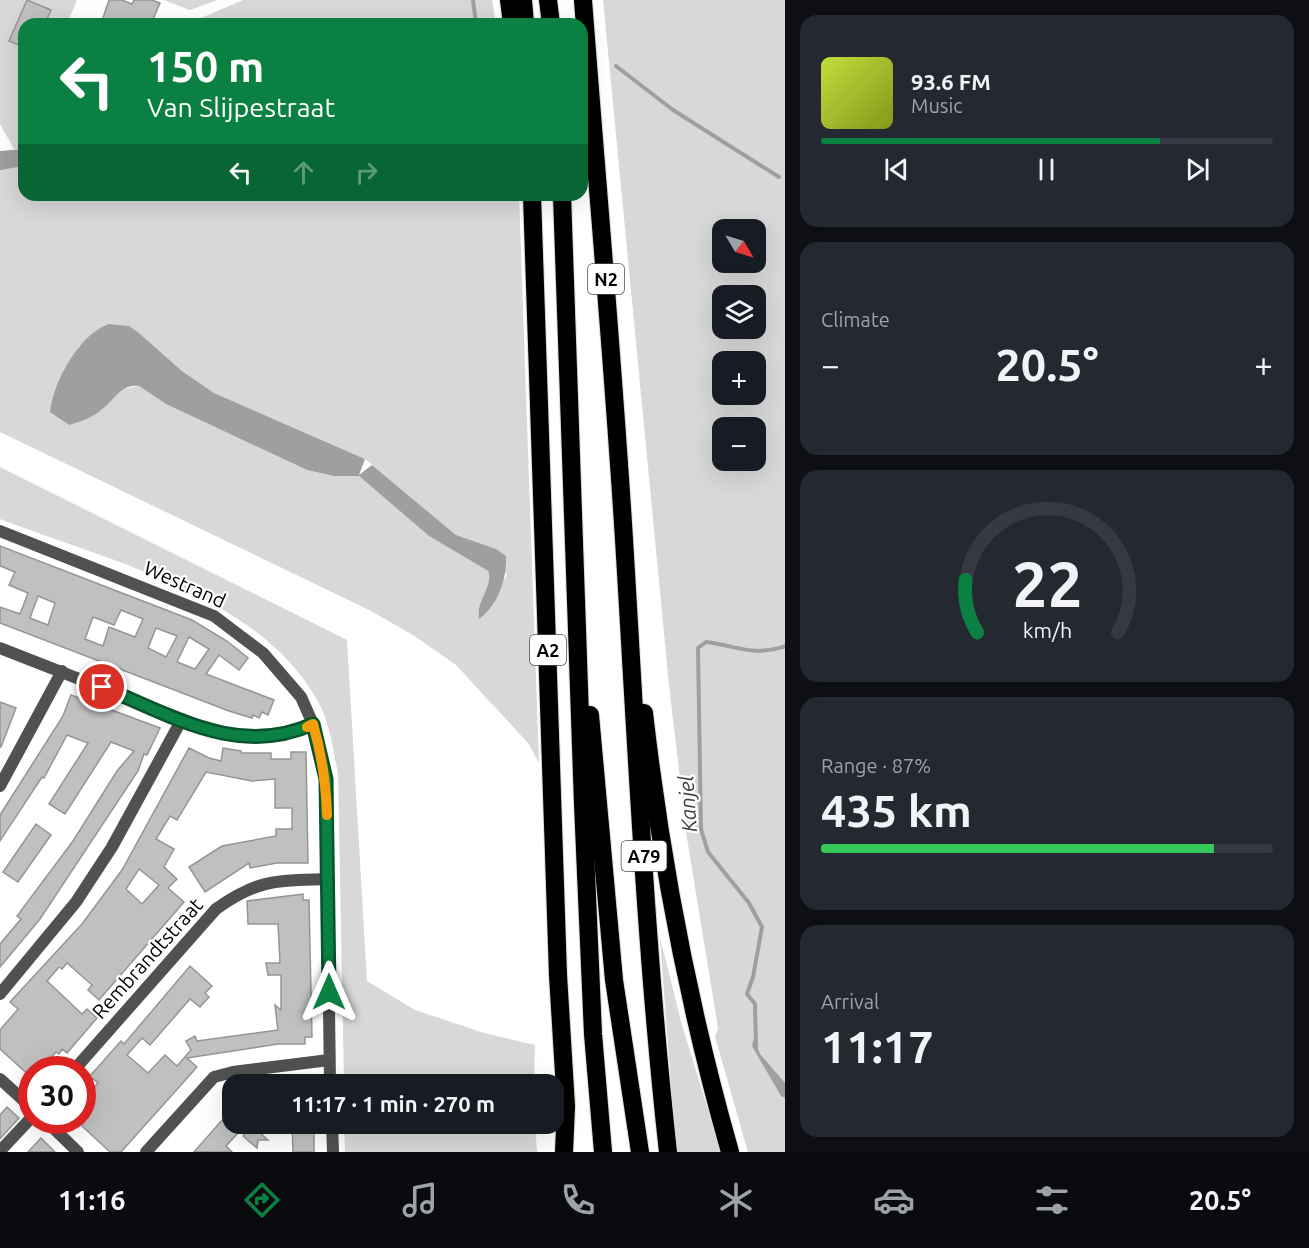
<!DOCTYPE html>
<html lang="en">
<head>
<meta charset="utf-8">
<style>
	body { margin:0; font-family:Ubuntu,sans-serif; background:#242831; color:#f1f3f6; height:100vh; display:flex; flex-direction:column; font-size:22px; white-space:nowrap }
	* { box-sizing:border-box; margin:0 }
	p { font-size:20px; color:#9ea1a6 }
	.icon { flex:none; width:33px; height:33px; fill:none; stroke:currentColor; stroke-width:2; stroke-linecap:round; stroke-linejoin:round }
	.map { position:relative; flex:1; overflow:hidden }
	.drawer { display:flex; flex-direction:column; gap:15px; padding:15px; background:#0d0f14; width:524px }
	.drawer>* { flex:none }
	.hud { position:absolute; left:18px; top:18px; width:570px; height:183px; border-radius:18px; box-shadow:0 6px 24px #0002; background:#0b8043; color:#fff; overflow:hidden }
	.needle { width:39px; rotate:128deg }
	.controls { position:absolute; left:712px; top:219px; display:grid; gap:12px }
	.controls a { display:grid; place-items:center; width:54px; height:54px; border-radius:12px; background:#171b24; box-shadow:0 6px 24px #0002; font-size:30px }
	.speed { position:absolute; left:18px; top:1056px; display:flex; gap:12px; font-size:30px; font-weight:700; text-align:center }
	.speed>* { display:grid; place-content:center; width:78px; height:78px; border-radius:50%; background:#171b24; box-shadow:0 6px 24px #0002; line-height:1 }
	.speed .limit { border:9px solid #d22; background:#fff; color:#111 }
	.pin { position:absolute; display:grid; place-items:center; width:51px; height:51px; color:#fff; margin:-26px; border:3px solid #fff; border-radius:50%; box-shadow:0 2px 6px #0007 }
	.me { position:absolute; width:66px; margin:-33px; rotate:0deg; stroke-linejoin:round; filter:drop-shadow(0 0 4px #0008) }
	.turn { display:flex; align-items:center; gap:21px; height:126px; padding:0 30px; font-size:27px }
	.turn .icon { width:78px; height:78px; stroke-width:2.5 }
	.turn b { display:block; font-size:42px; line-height:51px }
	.lanes { display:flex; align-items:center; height:57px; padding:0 30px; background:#0003; justify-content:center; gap:30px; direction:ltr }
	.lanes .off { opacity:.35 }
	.big { font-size:45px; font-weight:700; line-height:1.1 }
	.drawer .tile { flex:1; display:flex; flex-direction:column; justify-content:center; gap:9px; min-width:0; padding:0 21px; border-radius:18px; background:#242831 }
	.drawer .dial { align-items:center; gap:0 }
	.dial svg { height:156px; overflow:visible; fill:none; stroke:#363941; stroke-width:7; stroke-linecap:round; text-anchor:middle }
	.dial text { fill:#f1f3f6; stroke:none }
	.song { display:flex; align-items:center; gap:18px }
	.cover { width:72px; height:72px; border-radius:9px; background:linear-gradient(135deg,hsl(70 70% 55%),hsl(70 70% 35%)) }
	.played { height:6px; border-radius:3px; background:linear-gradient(90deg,#0b8043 75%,#363941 75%) }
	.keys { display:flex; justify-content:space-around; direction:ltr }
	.heat { display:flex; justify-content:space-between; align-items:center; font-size:33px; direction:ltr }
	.charge { height:9px; border-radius:4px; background:linear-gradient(90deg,#34c759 87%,#363941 0) }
	.trip { position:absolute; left:222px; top:1074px; width:342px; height:60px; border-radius:18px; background:#171b24; box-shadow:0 6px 24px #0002; font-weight:700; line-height:60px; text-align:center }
	.dock { display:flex; height:96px; justify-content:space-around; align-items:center; background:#090b0e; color:#9ea1a6 }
	.dock .icon { width:42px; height:42px }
	.dock .on { color:#0b8043 }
	.dock b { font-size:27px; color:#f1f3f6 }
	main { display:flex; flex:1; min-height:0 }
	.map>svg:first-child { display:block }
</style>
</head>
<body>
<main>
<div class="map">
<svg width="786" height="1152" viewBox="0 0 786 1152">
	<rect width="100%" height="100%" fill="#fff"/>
	<g fill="#d8d8d8" fill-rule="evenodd">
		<path d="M0,0h77l-10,24h-43v125h-10l-14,-25z"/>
		<path d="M164,0h54l-28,10z"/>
		<path d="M243,0h249l4,24h-309z"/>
		<path d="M603,0h182v1152h-37l-33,-115 3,-9 -31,-190 -18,-153zM723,230h33v32h-33zM723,296h33v32h-33zM723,362h33v32h-33zM723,428h33v32h-33z"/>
		<path d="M24,166v29h495l20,568 -11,-20 -72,-78 -43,-30 -44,-25 -369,-178v-263zM139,333l43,38 32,22 151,66 91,76 14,5 37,35 -28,43 -1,-5 12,-32 -2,-10 -59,-35 -70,-60h-25l-27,-6 -141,-66 -27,-18 -17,3 -21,22 -50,-6 28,-59z"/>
		<path d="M0,467l347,173 20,341 48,29 69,23 51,12 -1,39h-190l-6,-310c-5,-25 -8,-52 -21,-74 -59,-106 -212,-140 -317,-181z"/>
		<path d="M660,938l22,87 39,127h-45z"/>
		<path d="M344,1124h191l2,28h-192z"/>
	</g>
	<g fill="#9f9f9f">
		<path d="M24,149v17l-24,4v-19z"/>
		<path d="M109,324l20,2 10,7 43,38 32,22 151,66 -6,16 13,-10 84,70 40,14 10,7c1,23 -8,49 -27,63 -4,-17 15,-33 9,-48l-59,-35 -70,-60h-25l-27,-6 -141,-66 -27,-18c-20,-2 -25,16 -39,25 -9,7 -20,11 -31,14l-19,-13c3,-30 30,-79 59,-88z"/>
		<path d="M754,1038l6,16 25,29v15l-4,-2 -29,-50z"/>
	</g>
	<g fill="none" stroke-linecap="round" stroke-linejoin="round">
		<g stroke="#9f9f9f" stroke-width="4">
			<path d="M473,0l3,24"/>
			<path d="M616,66l57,44 106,67"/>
			<path d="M756,1046l-1,-42 -8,-10 6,-17 9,-50 -13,-24 -41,-51 -7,-23 -3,-181 8,-6c32,4 47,15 80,4"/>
		</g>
	</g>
	<g fill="#c0c0c0" stroke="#959595" stroke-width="1.5" fill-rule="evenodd">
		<path d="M27,0l24,10 -6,14h-21v23l-15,-6z"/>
		<path d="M109,0h13l10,4 2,-4h18l8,3 -9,21h-34l-15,-3z"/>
		<path d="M0,546l192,74 35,21 21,17 -9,12 -20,-15 -13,19 68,26 -6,15 -6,-3 -3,6 -6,-3 -1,3 -23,-7 -229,-88v-16l20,7 8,-21 -19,-8 6,-13 -15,-6zM38,596l17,7 -7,22 -18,-7zM121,610l22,9 -8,18 -26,-10 -6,19 -18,-7 8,-22 21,8zM156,628l21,8 -11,21 -18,-9zM189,637l20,12 -14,20 -18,-7z"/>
		<path d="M71,695l89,33 -13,27 -3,-1 -6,17 -98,148 -40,48v-23l21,-25 -4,-3 56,-75 44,-70 17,-20 -23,-9 -46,72 -16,-10 39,-61 -21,-8 -23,43 -2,-1 -42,64v-26l63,-99z"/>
		<path d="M0,702l16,6 -15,39h-1z"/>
		<path d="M189,748l20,10 12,3 2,-13 18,3v2h30v6h20v-7h15l2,111h-31l-27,5 -1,-5 -44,29 -16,-25 33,-21 54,-10v-7h16v-21h-17v-29l-23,2 -46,-9 -29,48 -7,-4 -14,23 18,10 -10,18 13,12 -9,9 16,14 -85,98 -11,-10 4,-5 -25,-22 -5,6 -3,-2 -12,14 35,33 5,-5 10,9 -30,35 -5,-4 -3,5 -3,-2 -16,18h-8v8l-32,-29v-19l18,-21 -8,-7 72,-78 40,-54zM139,869l20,16 -17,19 -16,-15z"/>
		<path d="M36,824l15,11 -33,47 -15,-10z"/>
		<path d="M303,894v6h6l3,137h-7v7h-27l-91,14 10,9 -76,85h-11l-28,-26v-25l16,-18 -8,-7 31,-35 3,3 66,-78 22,20 -7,7 4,4 -9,10 -10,-8 -40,46 -8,-7 -15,17 21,18 17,-18 12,11 14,-16 -5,-9 9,-5 2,5 81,-11 -3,-25 6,5v-35h-13l-2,-12h14l-2,-39h-30l-1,-23z"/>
		<path d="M7,1107l12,11 -19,21v-24z"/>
		<path d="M223,1119l15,14 -12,13 6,6h-38z"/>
		<path d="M292,1124h15v4h7v24h-21z"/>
		<path d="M252,1126l16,14h-10l-1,8 -14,-12z"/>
		<path d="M41,1138l14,14h-27z"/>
	</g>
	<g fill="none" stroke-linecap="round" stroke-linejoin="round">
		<g stroke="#dbdbdb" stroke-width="20">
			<g id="highway">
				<path d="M509,0l3,24"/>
				<path d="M523,0l2,24"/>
				<path d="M548,0l3,24"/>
				<path d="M583,0c14,185 31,370 42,556 12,199 21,398 43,596"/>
				<path d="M532,195l26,780 8,131 -2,46"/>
				<path d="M562,195l21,609 10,230 10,118"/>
				<path d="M644,713c17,149 45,295 86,439"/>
				<path d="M590,715l24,265 26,172"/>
			</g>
		</g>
		<g stroke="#515151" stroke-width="12">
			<path d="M0,531l214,85 49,37 38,44 12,27 13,55 4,305"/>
			<path d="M0,648l215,84c35,9 64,7 98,-8"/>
			<path d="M0,786l62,-115"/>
			<path d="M0,994l76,-92 36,-55 70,-128"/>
			<path d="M74,1070l142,-161c44,-31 61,-28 113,-30"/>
			<path d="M0,1079l32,29"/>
			<path d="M45,1120l33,32"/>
			<path d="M332,1124l1,28"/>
			<path d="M0,1151l32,-34"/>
			<path d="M146,1152l68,-75 19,-5 96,-12"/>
		</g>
		<use href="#highway" stroke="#000" stroke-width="18"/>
	</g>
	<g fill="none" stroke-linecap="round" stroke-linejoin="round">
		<g stroke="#07532c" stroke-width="15">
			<path id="route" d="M102,687c69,28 136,71 211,37l13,55 3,213"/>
		</g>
		<use href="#route" stroke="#0b8043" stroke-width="10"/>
		<path stroke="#f59e0b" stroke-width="10" d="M307,727l6,-3c9,31 13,59 14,91"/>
	</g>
	<g text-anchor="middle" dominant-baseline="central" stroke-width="4.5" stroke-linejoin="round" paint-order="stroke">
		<g fill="#fff" stroke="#4c4c4c" stroke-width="1.5">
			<rect x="588" y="264" width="36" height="30" rx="4.5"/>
			<rect x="530" y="635" width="36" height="30" rx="4.5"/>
			<rect x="621.5" y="841" width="45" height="30" rx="4.5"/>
		</g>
		<g font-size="18" font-weight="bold" fill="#000">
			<text x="606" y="279">N2</text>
			<text x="548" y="650">A2</text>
			<text x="644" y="856">A79</text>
		</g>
		<g font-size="20" fill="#000" stroke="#fff">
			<text transform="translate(185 584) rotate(24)">Westrand</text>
			<text transform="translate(147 958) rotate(-48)">Rembrandtstraat</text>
		</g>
		<g font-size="21" font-style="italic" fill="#404040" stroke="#fff">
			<text transform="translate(687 804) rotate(-94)">Kanjel</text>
		</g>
	</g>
</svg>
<div class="controls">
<a><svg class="needle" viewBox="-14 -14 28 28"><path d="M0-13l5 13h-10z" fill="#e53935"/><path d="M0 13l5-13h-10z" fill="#9ea1a6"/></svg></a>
<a><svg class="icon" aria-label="layers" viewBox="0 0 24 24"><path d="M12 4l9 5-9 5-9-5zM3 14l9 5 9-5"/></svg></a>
<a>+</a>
<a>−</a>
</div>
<div class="speed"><div class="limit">30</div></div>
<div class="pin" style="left:102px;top:687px;background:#d93025"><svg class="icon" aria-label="arrive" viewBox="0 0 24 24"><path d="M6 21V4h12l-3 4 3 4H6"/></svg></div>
<svg class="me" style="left:329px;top:992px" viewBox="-20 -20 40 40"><path d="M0-17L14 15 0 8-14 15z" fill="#0b8043" stroke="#fff" stroke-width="4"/></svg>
<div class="trip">11:17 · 1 min · 270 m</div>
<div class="hud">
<div class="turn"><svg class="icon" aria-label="left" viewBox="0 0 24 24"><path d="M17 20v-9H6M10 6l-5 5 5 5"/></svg><div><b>150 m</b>Van Slijpestraat</div></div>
<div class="lanes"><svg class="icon" aria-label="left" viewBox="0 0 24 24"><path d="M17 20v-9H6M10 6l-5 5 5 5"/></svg><svg class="icon off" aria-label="ahead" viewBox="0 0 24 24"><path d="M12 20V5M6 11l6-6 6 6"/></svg><svg class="icon off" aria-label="right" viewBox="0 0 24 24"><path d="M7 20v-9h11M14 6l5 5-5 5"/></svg></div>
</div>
</div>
<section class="drawer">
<div class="tile">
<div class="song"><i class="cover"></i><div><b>93.6 FM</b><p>Music</p></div></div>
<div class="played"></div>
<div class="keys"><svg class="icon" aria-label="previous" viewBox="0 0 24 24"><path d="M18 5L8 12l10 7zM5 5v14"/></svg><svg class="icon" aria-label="pause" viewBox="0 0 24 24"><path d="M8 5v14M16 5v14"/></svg><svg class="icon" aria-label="next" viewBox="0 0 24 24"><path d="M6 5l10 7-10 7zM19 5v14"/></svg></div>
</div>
<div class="tile"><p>Climate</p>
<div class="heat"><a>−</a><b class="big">20.5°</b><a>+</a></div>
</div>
<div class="tile dial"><svg viewBox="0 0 100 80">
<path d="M14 69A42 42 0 1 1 86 69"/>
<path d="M14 69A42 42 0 0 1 8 42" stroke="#0b8043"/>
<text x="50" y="56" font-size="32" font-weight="700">22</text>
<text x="50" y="72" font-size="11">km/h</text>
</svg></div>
<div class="tile"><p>Range · 87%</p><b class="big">435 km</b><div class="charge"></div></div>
<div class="tile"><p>Arrival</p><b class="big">11:17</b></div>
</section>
</main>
<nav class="dock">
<b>11:16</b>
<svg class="icon on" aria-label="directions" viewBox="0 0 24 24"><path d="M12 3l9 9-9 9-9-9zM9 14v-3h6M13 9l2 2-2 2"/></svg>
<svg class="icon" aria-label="music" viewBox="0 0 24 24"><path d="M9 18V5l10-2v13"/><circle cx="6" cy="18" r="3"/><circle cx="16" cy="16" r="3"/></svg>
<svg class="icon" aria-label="phone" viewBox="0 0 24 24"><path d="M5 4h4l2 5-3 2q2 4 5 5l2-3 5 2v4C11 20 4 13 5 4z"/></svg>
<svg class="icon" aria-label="climate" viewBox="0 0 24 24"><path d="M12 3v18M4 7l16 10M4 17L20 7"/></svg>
<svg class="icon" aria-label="car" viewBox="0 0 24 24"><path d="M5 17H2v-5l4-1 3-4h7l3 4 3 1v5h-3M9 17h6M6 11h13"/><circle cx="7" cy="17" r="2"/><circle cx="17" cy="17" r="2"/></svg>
<svg class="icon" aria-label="filters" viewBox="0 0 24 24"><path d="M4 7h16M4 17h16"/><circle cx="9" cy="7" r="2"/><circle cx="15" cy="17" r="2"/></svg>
<b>20.5°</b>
</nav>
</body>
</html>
